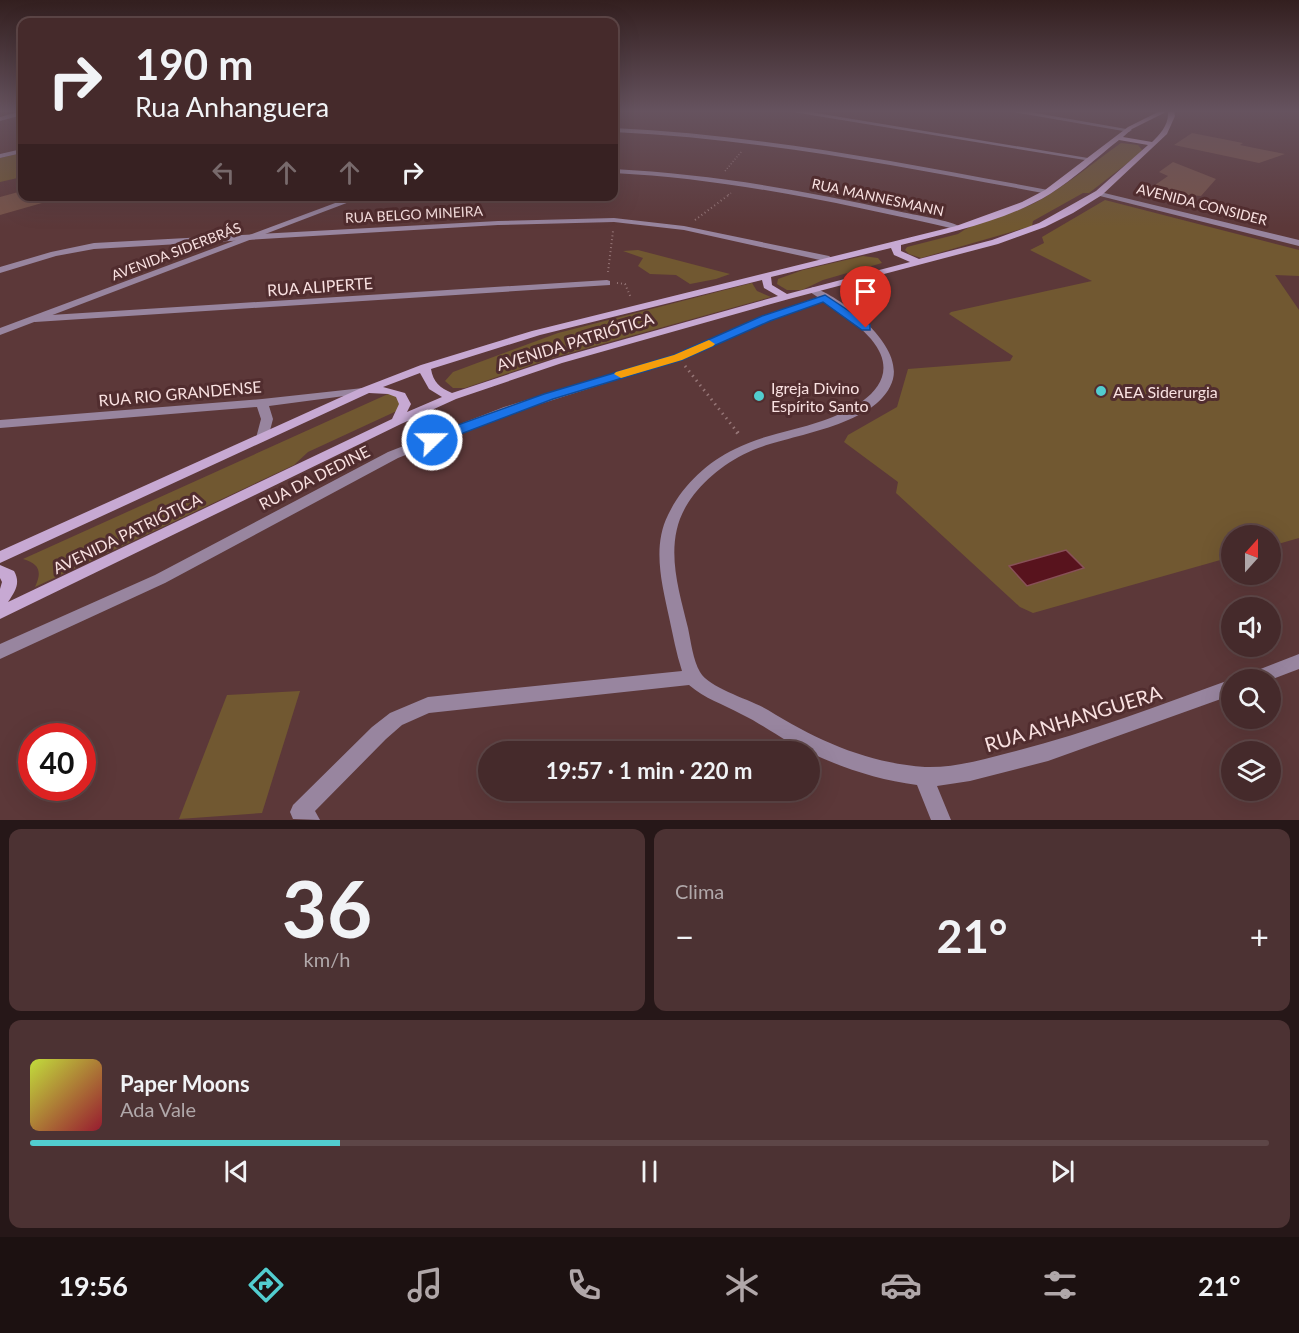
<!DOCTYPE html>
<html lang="pt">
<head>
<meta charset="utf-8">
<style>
	body { margin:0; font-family:Lato,sans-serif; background:#4c3233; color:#f1f3f6; height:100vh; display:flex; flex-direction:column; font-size:22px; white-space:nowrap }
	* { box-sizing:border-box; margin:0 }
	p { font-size:20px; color:#b0a7a9 }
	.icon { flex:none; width:33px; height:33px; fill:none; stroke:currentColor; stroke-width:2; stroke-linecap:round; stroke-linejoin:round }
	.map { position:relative; height:820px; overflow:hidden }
	.sheet { display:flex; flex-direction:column; gap:9px; padding:9px; background:#261718; flex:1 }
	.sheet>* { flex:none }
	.top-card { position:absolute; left:18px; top:18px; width:600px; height:183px; border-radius:12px; box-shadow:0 6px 24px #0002,0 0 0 2px #5d4647; background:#452a2b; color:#f1f3f6; overflow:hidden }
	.needle { width:39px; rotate:21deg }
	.tools { position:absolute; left:1221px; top:525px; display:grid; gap:12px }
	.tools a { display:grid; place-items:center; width:60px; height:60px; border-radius:50%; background:#452a2b; box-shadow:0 6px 24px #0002,0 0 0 2px #5d4647; font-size:30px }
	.speed { position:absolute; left:18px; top:723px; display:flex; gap:12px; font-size:30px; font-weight:700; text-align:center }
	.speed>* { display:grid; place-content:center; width:78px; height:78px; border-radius:50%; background:#452a2b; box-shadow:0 6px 24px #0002,0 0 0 2px #5d4647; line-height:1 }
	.speed .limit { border:9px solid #d22; background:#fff; color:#111 }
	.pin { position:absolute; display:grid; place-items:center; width:51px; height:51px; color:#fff; margin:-62px -26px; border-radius:50% 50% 50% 0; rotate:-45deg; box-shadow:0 0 6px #0007 }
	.pin .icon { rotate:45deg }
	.me { position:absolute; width:66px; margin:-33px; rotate:68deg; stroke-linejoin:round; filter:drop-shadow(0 0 4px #0008) }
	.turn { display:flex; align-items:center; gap:21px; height:126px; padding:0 18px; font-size:27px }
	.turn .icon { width:78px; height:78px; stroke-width:2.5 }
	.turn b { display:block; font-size:42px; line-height:51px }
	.lanes { display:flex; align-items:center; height:57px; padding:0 18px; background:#0003; justify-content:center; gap:30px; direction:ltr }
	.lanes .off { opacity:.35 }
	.big { font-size:45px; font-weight:700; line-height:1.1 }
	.sheet .card { flex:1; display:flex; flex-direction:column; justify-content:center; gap:9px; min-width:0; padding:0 21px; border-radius:12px; background:#4c3233 }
	.sheet .dial { align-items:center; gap:0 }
	.dial b { font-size:78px; line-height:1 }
	.song { display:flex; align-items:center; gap:18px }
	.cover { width:72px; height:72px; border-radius:9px; background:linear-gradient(135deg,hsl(70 70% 55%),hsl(350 70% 35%)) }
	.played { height:6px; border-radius:3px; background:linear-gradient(90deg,#52cdcf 25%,#5d4647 25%) }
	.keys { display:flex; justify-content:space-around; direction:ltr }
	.heat { display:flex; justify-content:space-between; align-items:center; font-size:33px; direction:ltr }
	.sheet .tiles { flex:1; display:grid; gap:9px; grid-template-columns:1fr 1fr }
	.card:last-child { grid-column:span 2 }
	.trip { position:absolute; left:478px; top:741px; width:342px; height:60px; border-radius:30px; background:#452a2b; box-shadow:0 6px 24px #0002,0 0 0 2px #5d4647; font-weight:700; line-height:60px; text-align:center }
	.menu { display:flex; height:96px; justify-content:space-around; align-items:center; background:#1c1111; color:#b0a7a9 }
	.menu .icon { width:42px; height:42px }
	.menu .active { color:#52cdcf }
	.menu b { font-size:27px; color:#f1f3f6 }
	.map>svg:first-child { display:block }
</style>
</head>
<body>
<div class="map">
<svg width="1299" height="820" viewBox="0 0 1299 820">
	<rect width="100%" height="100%" fill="#5c3839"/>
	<g fill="#715831">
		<path d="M1121,143l17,2 5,6 -54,42h-6l-50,28 -1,5 -111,32 -12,-4 -4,-4 2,-3 51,-13c21,-15 58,-20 82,-34 28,-16 54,-38 81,-57z"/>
		<path d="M22,153v24l-22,5v-24z"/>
		<path d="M1105,200l194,50v26l-24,-1 24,35v228l-28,8 -1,-10h-38l-1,21 -198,56 -13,-6 -124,-114 2,-11 -54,-40 4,-7 49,-28 11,-38 102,-8 3,-5 -64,-42 2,-2 141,-31 -62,-31 14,-7 -2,-6z"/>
		<path d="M638,250l92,24 -14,5 -26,5 -14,-9 -26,-1 -12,-8 5,-8 -20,-7z"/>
		<path d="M863,256l15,2 4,5 -59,17 -21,10h-15l-10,-6 1,-5 25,-9z"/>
		<path d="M752,283l5,8 14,6 -219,61 -87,30h-12l-8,-7 8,-9 105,-39z"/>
		<path d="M388,394h11l2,15 -93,43 -14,13 -259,122c7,-15 5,-23 -12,-28z"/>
		<path d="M300,691l-38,122 -83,6 48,-124z"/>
	</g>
	<path fill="#58131d" stroke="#885158" stroke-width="1.5" d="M1066,550l18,18 -57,18 -18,-20z"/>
	<g fill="#775348">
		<path d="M1192,133l51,10 -3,2 45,9 -26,9 -85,-18z"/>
		<path d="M1173,162l43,17 -15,17 -27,-2 -19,-9 13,-9 -9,-4z"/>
		<path d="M22,191v5h27v5l-49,14v-18z"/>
	</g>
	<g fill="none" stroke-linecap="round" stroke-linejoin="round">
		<g stroke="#957576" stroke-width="1.5" stroke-dasharray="1 2" stroke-linecap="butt">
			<path d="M725,171l17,-20"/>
			<path d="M728,195l3,-2"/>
		</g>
		<g stroke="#957576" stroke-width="2" stroke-dasharray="1 3" stroke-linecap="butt">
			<path d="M695,220l35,-26"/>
			<path d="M608,272l5,-41"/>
			<path d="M617,283l8,1 6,14"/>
		</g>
		<path stroke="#957576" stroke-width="3" stroke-dasharray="1.5 4.5" stroke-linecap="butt" d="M685,366l53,67"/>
		<path stroke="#957576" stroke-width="4" stroke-dasharray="1.5 5" stroke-linecap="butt" d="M737,432l3,4"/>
		<g fill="#98859f" fill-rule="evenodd">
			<path d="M18,112h4v3l-22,6v-4z"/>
			<path d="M793,112h17l284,47 -3,2z"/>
			<path d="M614,128c147,7 290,35 434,62l4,2 -4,2c-144,-27 -287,-55 -434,-62z"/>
			<path d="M22,149v4l-22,5v-4z"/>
			<path d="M614,169c96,5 189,21 283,42 16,4 54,9 66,17l-4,2c-114,-26 -228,-51 -345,-57z"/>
			<path d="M1096,191l203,49v6l-203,-51z"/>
			<path d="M614,218l70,8 145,30 4,3 -4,3 -145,-32 -70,-8 -116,3 -404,24 -38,7 -56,17v-6l51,-15 43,-9 404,-22z"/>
			<path d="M607,280l3,1v4l-575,37 -5,-3 5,-3z"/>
			<path d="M813,287c29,11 89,56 80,92 -13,47 -102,55 -140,71 -26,11 -50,30 -65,53 -25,39 -10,84 0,125 3,14 5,32 12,44 10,17 50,27 68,38 48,30 99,53 157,57 28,1 56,-7 83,-14 76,-19 150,-47 224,-74v16l-184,66 -78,20 -33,5 14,34h-20l-14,-35c-46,-6 -89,-22 -128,-43 -16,-9 -31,-20 -48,-28 -18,-10 -36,-15 -52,-29l-260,28 -27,12 -16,14 -71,72 5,9 -27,-1 -3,-7 3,-7 79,-78 18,-14 38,-16 254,-26c-6,-18 -9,-36 -13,-54 -7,-33 -17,-70 -1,-102 14,-29 38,-52 67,-66 27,-14 58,-18 87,-28 35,-12 85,-39 49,-82 -17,-19 -40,-33 -61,-47l-2,-2z"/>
			<path d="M363,388l4,1 2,2 -2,2 -98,13 4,13 -5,19 -6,4 -6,-4 5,-19 -4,-12 -257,21v-8l262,-21z"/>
			<path d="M1299,654v15l-29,11h-27l2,-5z"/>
		</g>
		<g fill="#98859f" fill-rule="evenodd">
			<path d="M1013,112h17l102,18 -3,2z"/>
			<path d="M354,196h11l-365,139v-7z"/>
			<path d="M824,295l3,1v4l-57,21 -88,38 -170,54 -114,45 -233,125 -165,76v-15l155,-69 233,-123 116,-45 170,-52 88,-38z"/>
		</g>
		<path fill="#c7a9d3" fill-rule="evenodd" d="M1158,112h8l-34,17 -9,8 29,5c8,-8 17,-17 16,-30h6l1,4 -8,18 -65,61 -29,18 -28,14 -47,17 -209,55 -227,64 -106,36 -55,25 -401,195v-30l2,-7 -2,-4v-13l14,6c7,12 1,21 -6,31l384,-183 7,-15 -3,-7 -8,-3 -19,-1 -369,170v-12l359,-162 62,-24 111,-34 424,-105 66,-24 23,-12 83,-63zM1119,140l29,5 -52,46 -57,32 -47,17 -73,19 -18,-8v-6c48,-12 107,-25 149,-51 24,-15 46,-36 69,-54zM891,248l3,7 16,7 -123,32 -15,-9 -1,-8zM762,280l2,8 14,8 -224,63 -102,34c-12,-5 -19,-11 -21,-24l109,-34zM420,373l9,16 13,8 -35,15 4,-8 -6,-11 -22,-6z"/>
	</g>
	<linearGradient id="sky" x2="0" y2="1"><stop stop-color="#331f1f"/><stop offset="0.49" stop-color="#66535f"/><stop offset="1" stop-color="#66535f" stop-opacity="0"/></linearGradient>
	<rect width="1299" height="227" fill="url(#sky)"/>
	<path fill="#1a73e8" stroke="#114b97" stroke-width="1.5" d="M825,295l45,30v5h-8l-39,-28 -53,19 -88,39 -129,39 -116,44 -5,1 -7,-4 2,-4 117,-42 130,-39 88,-39z"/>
	<path fill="#f59e0b" d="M709,340l6,4 -2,2 -31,14 -61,18 -7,-4 2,-2 58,-17z"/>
	<g fill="#52cdcf" stroke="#512d2f" stroke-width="2">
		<circle cx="1101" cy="391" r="6"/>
		<circle cx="759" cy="396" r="6"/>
	</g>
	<g text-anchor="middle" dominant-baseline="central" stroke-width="6" stroke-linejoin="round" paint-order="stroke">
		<g font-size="14" fill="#f9e1e1" stroke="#512d2f">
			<text transform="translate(878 197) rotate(12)">RUA MANNESMANN</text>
			<text transform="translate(1202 204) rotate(14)">AVENIDA CONSIDER</text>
			<text transform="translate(414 214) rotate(-3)">RUA BELGO MINEIRA</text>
			<text transform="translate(176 251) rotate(-21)">AVENIDA SIDERBRÁS</text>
		</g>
		<g font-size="16" fill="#f9e1e1" stroke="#512d2f">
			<text transform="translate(320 286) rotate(-4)">RUA ALIPERTE</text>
			<text transform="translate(575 341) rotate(-17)">AVENIDA PATRIÓTICA</text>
			<text transform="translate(180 393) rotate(-5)">RUA RIO GRANDENSE</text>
			<text transform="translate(314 477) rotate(-27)">RUA DA DEDINE</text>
			<text transform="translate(127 533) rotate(-26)">AVENIDA PATRIÓTICA</text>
		</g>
		<g font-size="16" fill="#f9e1e1" stroke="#512d2f" text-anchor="start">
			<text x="771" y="387">Igreja Divino<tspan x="771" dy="18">Espírito Santo</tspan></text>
			<text x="1113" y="391">AEA Siderurgia</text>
		</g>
		<g font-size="20" fill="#f9e1e1" stroke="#512d2f">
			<text transform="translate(1073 718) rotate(-17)">RUA ANHANGUERA</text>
		</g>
	</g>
</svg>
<div class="tools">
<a><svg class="needle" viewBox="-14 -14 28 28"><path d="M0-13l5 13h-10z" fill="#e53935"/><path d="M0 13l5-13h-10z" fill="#b0a7a9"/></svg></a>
<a><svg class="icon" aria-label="sound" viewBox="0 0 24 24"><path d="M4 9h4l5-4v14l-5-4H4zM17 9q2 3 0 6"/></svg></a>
<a><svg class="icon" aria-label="search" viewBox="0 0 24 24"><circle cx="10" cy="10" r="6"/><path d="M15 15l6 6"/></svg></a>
<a><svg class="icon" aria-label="layers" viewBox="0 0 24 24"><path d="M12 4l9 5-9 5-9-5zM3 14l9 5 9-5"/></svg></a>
</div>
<div class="speed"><div class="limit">40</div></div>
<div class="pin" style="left:866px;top:328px;background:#d93025"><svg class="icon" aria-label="arrive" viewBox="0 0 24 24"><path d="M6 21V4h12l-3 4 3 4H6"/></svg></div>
<svg class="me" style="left:432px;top:440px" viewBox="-20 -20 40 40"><circle r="17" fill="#1a73e8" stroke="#fff" stroke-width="3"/><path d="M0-11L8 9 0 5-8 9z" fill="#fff"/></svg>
<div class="trip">19:57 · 1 min · 220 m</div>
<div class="top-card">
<div class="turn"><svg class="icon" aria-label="right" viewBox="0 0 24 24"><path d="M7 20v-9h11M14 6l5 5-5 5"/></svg><div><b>190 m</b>Rua Anhanguera</div></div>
<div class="lanes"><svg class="icon off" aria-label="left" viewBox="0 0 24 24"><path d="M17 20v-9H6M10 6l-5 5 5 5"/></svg><svg class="icon off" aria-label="ahead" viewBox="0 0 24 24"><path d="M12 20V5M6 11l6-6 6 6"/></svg><svg class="icon off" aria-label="ahead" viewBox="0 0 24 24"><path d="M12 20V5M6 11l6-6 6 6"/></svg><svg class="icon" aria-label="right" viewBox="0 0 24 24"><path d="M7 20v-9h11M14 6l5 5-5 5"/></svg></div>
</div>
</div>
<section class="sheet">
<div class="tiles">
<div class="card dial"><b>36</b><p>km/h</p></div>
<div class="card"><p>Clima</p>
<div class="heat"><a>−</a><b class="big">21°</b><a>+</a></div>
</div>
<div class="card">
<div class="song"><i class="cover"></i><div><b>Paper Moons</b><p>Ada Vale</p></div></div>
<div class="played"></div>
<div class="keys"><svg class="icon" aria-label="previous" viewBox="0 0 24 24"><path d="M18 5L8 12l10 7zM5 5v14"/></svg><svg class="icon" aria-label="pause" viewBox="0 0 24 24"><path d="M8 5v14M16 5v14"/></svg><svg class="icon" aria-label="next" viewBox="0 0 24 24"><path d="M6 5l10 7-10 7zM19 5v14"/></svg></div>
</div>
</div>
</section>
<nav class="menu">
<b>19:56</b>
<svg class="icon active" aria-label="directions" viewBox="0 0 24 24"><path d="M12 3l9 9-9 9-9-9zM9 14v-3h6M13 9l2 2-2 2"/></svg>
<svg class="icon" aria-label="music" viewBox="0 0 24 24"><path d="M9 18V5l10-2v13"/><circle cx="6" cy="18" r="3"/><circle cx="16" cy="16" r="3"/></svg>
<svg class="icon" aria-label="phone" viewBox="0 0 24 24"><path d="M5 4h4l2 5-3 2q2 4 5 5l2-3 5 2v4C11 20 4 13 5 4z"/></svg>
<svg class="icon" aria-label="climate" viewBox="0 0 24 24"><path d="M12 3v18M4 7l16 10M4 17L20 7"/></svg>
<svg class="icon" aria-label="car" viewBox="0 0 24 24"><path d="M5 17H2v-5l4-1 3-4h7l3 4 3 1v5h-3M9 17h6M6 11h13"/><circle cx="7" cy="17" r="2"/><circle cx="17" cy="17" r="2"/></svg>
<svg class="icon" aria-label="filters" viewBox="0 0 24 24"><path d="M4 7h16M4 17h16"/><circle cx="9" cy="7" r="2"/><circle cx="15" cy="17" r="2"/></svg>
<b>21°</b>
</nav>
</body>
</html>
